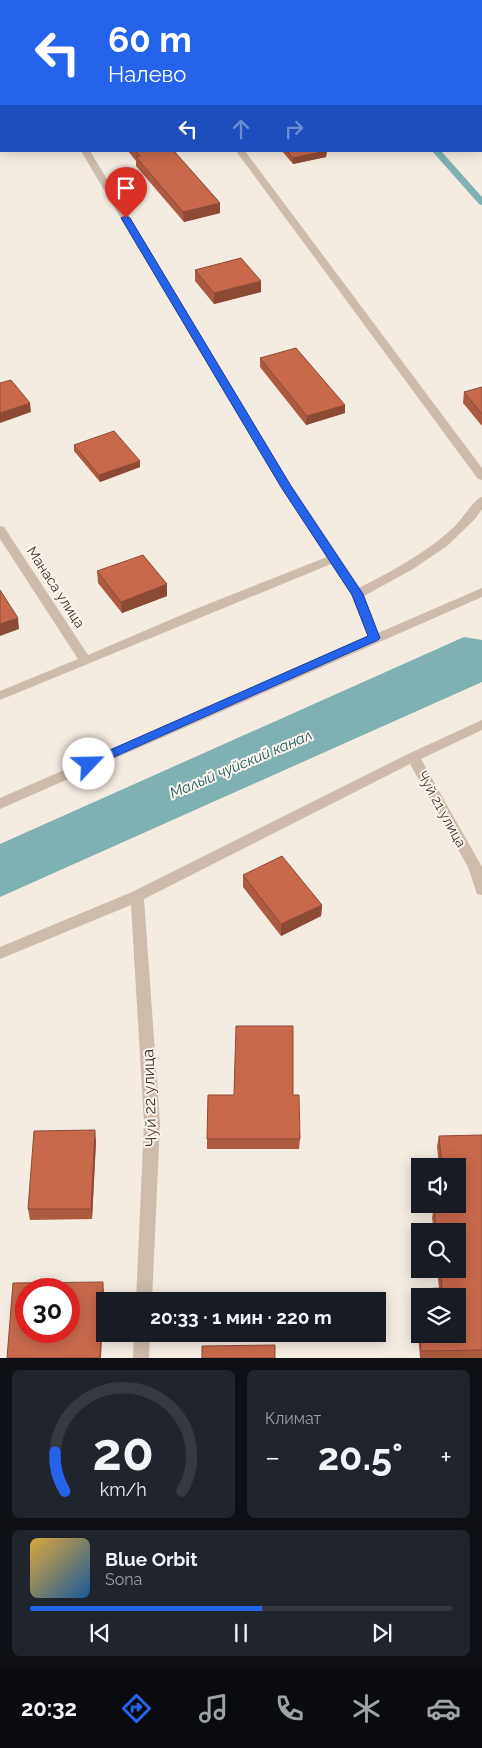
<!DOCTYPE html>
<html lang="ru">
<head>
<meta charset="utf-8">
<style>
  body { margin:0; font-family:Raleway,sans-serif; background:#20242c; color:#f1f3f6; height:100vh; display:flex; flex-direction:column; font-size:19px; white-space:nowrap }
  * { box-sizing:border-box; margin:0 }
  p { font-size:16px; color:#9ea1a6 }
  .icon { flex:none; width:28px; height:28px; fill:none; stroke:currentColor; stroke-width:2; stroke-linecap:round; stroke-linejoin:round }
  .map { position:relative; height:1358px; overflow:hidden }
  .panel { display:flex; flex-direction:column; gap:12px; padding:12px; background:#0d0f14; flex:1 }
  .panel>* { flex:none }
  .guide { position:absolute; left:0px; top:0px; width:482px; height:152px; box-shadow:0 2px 12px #0003; background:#2563eb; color:#fff; overflow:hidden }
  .controls { position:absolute; left:411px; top:1158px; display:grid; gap:10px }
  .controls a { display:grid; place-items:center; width:55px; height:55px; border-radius:0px; background:#171b24; box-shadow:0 2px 12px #0003; font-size:25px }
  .speed { position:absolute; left:15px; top:1278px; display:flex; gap:10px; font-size:25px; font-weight:700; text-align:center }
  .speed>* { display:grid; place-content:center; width:65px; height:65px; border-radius:50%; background:#171b24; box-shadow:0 2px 12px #0003; line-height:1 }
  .speed .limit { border:8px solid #d22; background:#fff; color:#111 }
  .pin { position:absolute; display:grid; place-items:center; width:42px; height:42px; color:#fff; margin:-51px -21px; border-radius:50% 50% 50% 0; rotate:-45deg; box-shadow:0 0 5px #0007 }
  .pin .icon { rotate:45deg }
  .me { position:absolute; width:55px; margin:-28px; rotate:66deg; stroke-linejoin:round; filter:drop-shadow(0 0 4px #0008) }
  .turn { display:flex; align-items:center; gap:18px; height:105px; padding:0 25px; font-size:22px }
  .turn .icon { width:65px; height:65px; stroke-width:2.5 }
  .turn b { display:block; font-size:35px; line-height:42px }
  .lanes { display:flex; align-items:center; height:48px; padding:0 25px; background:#0003; justify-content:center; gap:25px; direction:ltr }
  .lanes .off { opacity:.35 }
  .big { font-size:38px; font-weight:700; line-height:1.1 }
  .panel .card { flex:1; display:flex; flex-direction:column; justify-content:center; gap:8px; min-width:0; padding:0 18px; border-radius:8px; background:#20242c }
  .panel .dial { align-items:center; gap:0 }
  .dial svg { height:130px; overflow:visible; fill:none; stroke:#363941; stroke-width:7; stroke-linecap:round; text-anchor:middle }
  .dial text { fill:#f1f3f6; stroke:none }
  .song { display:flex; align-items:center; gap:15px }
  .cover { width:60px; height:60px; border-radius:8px; background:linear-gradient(135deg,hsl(40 70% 55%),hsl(210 70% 35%)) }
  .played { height:5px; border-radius:2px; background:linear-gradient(90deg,#2563eb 55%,#363941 55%) }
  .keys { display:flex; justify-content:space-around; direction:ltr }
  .heat { display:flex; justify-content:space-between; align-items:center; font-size:28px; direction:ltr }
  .panel .tiles { flex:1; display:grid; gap:12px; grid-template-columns:1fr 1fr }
  .card:last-child { grid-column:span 2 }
  .trip { position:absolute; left:96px; top:1292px; width:290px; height:50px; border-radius:0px; background:#171b24; box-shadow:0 2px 12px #0003; font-weight:700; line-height:50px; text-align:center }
  .tab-bar { display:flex; height:80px; justify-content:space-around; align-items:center; background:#090b0e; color:#9ea1a6 }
  .tab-bar .icon { width:35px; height:35px }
  .tab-bar .on { color:#2563eb }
  .tab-bar b { font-size:22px; color:#f1f3f6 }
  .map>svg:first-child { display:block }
  .water { fill:#7fb0b2 }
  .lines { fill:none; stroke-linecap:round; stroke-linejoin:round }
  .stream { fill:#7fb0b2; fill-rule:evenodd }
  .minor { fill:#cdbbac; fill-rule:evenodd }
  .wall { fill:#ac5a40 }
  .shaded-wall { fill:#8c4a34 }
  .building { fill:#c8694b; stroke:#8c4a34; fill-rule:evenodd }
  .route { fill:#2563eb; stroke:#184099 }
  .labels { text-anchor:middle; stroke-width:4; stroke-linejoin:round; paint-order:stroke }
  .street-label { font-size:14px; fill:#3b302b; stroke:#fbf5ee }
  .water-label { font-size:15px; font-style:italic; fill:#1f5a5e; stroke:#fbf5ee }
  .near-street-label { font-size:16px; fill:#3b302b; stroke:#fbf5ee }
</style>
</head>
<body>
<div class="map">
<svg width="482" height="1358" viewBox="0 0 482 1358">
  <rect width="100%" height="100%" fill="#f4ebe1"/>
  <path class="water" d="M464,637L482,640V682L0,897V844Z"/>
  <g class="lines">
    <path class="stream" d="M289,0H297L298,1H290Z
      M432,151H441L482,197V205L479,204Z"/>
    <path class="minor" d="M124,0H132L133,1H125Z
      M376,0H385L386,1H377Z
      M0,7H1V13H0Z
      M481,67L482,68V74L481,73Z
      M81,151H90L292,487L359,588C392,571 426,553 453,528C461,521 474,499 482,497V509L475,519L447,546L413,569L364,596L378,633L482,588V597L0,809V798L368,637L351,594L331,564L0,700V691L78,659L0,539V526L4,527L88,655L198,608L327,557L281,487Z
      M236,151H245L482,468V480L478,479Z
      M482,720V730L421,759L482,867V895L477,894L468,867L410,764L144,899L160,1123L152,1301H136L144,1123L131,905L0,959V947L132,892L408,754Z
      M134,1334H150L149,1358H133Z"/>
  </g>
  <path class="wall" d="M156,0H209L210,1H157Z
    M128,151H174L220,203V213L184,222L136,166V161Z
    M282,151H327L326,157L293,164Z
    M195,270L261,292L214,304L195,281Z
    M260,358L345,405V413L306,425L260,367Z
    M482,387V426L463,403L464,392Z
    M74,445L140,467L100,482L74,451Z
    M97,571L167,596L122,613L98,583Z
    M243,875L322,905L321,916L281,936L243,887Z
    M234,1095H293L300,1139L299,1149H207V1139Z
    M482,1135V1358H420L415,1299L416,1289L439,1288L437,1269H458V1231H434L432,1218L434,1207H443V1204H458V1166H439L437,1146L439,1136Z
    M96,1141L92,1219L30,1220L28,1209Z"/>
  <path class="shaded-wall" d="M327,151L326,157L293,164V158Z
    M220,203V213L184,222L183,212Z
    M261,281V292L214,304V293Z
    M30,403L31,412L0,423V413Z
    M345,405V413L306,425L307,416Z
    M140,461V467L100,482L99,475Z
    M167,584V596L122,613L121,602Z
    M18,618L19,629L0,636V624Z
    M322,905L321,916L281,936V924Z
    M95,1130L96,1141L92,1219L91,1209Z
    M103,1282L104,1293L101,1358H100Z"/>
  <path class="building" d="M71,0H114L109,1H72Z
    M164,0H209L210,1H165Z
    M481,100H482V115H481Z
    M136,151H174L220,203L183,212L136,157L140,156Z
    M287,151H326L293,158Z
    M241,258L261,281L214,293L195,270Z
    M296,348L345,405L307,416L260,358Z
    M11,380L30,403L0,413V383Z
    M482,387V414L464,392Z
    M114,431L140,461L99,475L74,445Z
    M143,555L167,584L121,602L97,571Z
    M0,590L18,618L0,624Z
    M282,856L322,905L281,924L243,875Z
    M236,1026H293V1095H299L300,1139H207L208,1095H234Z
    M95,1130L91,1209H28L34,1131Z
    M482,1135V1350L421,1351L416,1289L442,1288L440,1269H458V1231H436L434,1207H446V1204H458V1166H442L439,1136ZM420,1296H458V1334H420Z
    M103,1282L100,1358H7L13,1283ZM26,1289H69V1331H26Z
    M275,1345V1358H202V1346Z"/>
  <path class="route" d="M126,216L130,218L291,486L363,594L380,638L378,640L89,768L83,764L85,761L368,636L352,595L281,487L121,218Z"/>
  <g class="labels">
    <g class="street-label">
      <text transform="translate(56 587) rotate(57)" y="5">Манаса улица</text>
      <text transform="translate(442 809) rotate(61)" y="5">Чуй 21 улица</text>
    </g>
    <g class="water-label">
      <text transform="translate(241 764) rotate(-23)" y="5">Малый чуйский канал</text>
    </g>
    <g class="near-street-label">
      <text transform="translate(149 1098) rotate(-92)" y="6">Чуй 22 улица</text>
    </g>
  </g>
</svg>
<div class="controls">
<a><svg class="icon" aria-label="sound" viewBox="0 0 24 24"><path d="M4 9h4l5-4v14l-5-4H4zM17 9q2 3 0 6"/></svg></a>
<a><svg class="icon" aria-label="search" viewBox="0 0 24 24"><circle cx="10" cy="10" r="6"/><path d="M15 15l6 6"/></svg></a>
<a><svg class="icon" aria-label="layers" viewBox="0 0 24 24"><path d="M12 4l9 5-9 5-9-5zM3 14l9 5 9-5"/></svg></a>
</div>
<div class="speed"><div class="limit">30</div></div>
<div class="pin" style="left:126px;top:218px;background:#d93025"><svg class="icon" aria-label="arrive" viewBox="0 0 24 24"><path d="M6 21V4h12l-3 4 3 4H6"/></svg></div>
<svg class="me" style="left:89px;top:764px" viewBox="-20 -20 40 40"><circle r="19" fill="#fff"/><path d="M0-13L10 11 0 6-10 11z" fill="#2563eb"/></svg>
<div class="trip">20:33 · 1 мин · 220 m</div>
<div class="guide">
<div class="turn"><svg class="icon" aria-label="left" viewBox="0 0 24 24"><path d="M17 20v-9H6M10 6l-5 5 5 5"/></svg><div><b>60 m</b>Налево</div></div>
<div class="lanes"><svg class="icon" aria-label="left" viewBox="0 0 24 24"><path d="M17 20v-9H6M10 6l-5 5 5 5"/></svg><svg class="icon off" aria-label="ahead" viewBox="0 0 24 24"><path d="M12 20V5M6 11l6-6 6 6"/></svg><svg class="icon off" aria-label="right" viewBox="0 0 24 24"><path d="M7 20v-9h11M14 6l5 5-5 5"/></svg></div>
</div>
</div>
<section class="panel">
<div class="tiles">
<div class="card dial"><svg viewBox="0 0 100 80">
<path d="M14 69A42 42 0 1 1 86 69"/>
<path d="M14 69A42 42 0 0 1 8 45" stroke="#2563eb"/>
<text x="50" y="56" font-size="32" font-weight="700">20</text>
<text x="50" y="72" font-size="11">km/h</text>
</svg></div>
<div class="card"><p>Климат</p>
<div class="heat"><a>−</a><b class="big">20.5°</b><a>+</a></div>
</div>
<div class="card">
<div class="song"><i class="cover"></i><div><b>Blue Orbit</b><p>Sona</p></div></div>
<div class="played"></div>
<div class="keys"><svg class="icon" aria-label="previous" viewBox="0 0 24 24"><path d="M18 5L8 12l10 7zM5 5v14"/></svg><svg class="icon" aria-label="pause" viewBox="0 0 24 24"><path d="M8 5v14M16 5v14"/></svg><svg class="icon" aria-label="next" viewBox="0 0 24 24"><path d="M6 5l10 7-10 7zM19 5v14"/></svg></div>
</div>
</div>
</section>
<nav class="tab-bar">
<b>20:32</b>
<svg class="icon on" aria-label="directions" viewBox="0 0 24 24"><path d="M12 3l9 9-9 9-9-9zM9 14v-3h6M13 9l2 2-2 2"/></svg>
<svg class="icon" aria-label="music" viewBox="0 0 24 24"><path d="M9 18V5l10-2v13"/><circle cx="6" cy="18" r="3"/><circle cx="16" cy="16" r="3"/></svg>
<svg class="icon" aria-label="phone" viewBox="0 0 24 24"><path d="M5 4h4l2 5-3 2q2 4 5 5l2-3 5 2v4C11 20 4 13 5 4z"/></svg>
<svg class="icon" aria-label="climate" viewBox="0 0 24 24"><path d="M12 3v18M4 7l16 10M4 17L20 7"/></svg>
<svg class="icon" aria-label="car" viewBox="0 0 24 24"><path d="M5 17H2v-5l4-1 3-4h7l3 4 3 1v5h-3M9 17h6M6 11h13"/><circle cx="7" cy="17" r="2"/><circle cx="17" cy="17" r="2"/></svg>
</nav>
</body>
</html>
